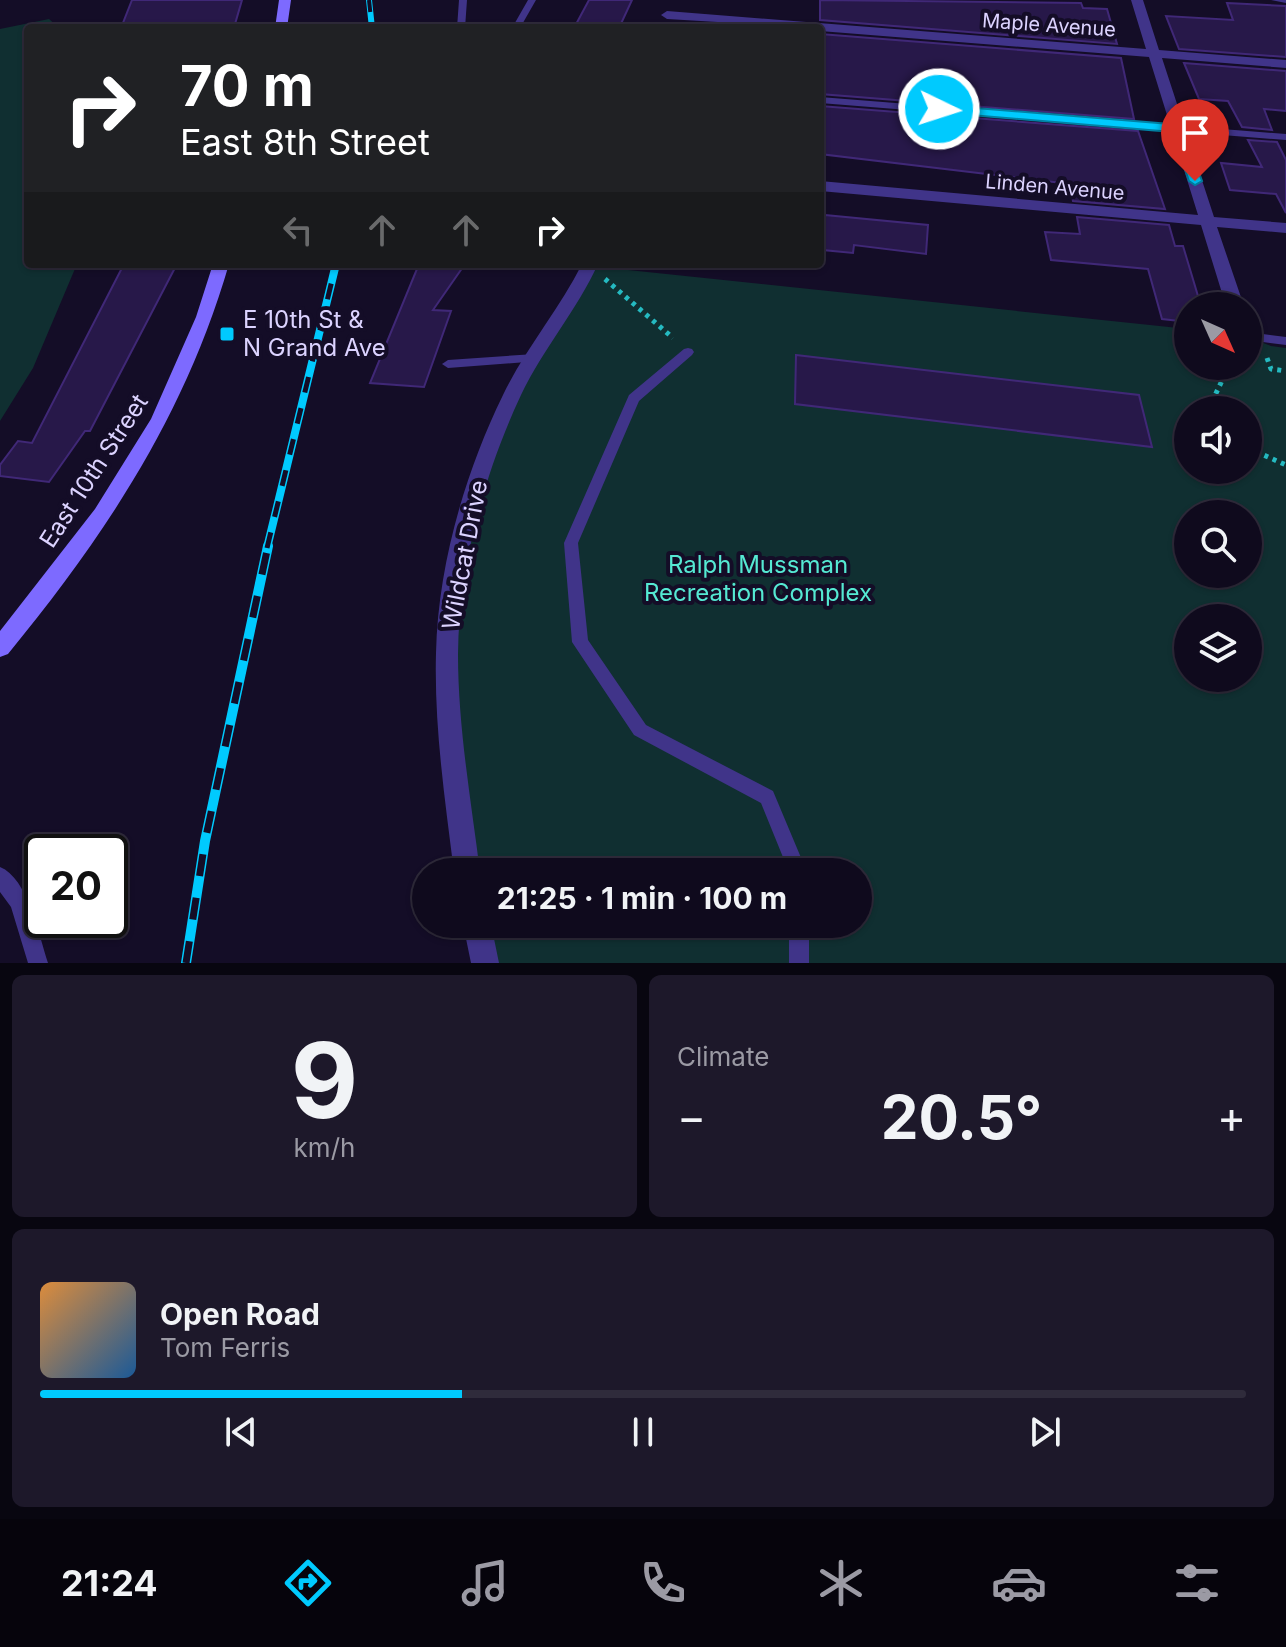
<!DOCTYPE html>
<html lang="en">
<head>
<meta charset="utf-8">
<style>
  body { margin:0; font-family:Inter,sans-serif; background:#1d182a; color:#f1f3f6; height:100vh; display:flex; flex-direction:column; font-size:30px; white-space:nowrap }
  * { box-sizing:border-box; margin:0 }
  p { font-size:26px; color:#9b9aa4 }
  .icon { flex:none; width:44px; height:44px; fill:none; stroke:currentColor; stroke-width:2; stroke-linecap:round; stroke-linejoin:round }
  .map { position:relative; height:963px; overflow:hidden }
  .sheet { display:flex; flex-direction:column; gap:12px; padding:12px; background:#080610; flex:1 }
  .sheet>* { flex:none }
  .hud { position:absolute; left:24px; top:24px; width:800px; height:244px; border-radius:8px; box-shadow:0 2px 6px #0004,0 0 0 2px #2f2b3b; background:#202124; color:#fff; overflow:hidden }
  .needle { width:52px; rotate:135deg }
  .tools { position:absolute; left:1174px; top:292px; display:grid; gap:16px }
  .tools a { display:grid; place-items:center; width:88px; height:88px; border-radius:50%; background:#0f0a1d; box-shadow:0 2px 6px #0004,0 0 0 2px #2f2b3b; font-size:40px }
  .speed { position:absolute; left:24px; top:834px; display:flex; gap:16px; font-size:40px; font-weight:700; text-align:center }
  .speed>* { display:grid; place-content:center; width:104px; height:104px; border-radius:50%; background:#0f0a1d; box-shadow:0 2px 6px #0004,0 0 0 2px #2f2b3b; line-height:1 }
  .speed .limit { border:4px solid #111; border-radius:12px; background:#fff; color:#111 }
  .pin { position:absolute; display:grid; place-items:center; width:68px; height:68px; color:#fff; margin:-82px -34px; border-radius:50% 50% 50% 0; rotate:-45deg; box-shadow:0 0 8px #0007 }
  .pin .icon { rotate:45deg }
  .me { position:absolute; width:88px; margin:-44px; rotate:94deg; stroke-linejoin:round; filter:drop-shadow(0 0 6px #0008) }
  .turn { display:flex; align-items:center; gap:28px; height:168px; padding:0 24px; font-size:36px }
  .turn .icon { width:104px; height:104px; stroke-width:2.5 }
  .turn b { display:block; font-size:56px; line-height:68px }
  .lanes { display:flex; align-items:center; height:76px; padding:0 24px; background:#0003; justify-content:center; gap:40px; direction:ltr }
  .lanes .off { opacity:.35 }
  .big { font-size:60px; font-weight:700; line-height:1.1 }
  .sheet .widget { flex:1; display:flex; flex-direction:column; justify-content:center; gap:12px; min-width:0; padding:0 28px; border-radius:12px; background:#1d182a }
  .sheet .dial { align-items:center; gap:0 }
  .dial b { font-size:104px; line-height:1 }
  .song { display:flex; align-items:center; gap:24px }
  .cover { width:96px; height:96px; border-radius:12px; background:linear-gradient(135deg,hsl(30 70% 55%),hsl(210 70% 35%)) }
  .played { height:8px; border-radius:4px; background:linear-gradient(90deg,#00cafe 35%,#2f2b3b 35%) }
  .keys { display:flex; justify-content:space-around; direction:ltr }
  .heat { display:flex; justify-content:space-between; align-items:center; font-size:44px; direction:ltr }
  .sheet .tiles { flex:1; display:grid; gap:12px; grid-template-columns:1fr 1fr }
  .widget:last-child { grid-column:span 2 }
  .trip { position:absolute; left:412px; top:858px; width:460px; height:80px; border-radius:40px; background:#0f0a1d; box-shadow:0 2px 6px #0004,0 0 0 2px #2f2b3b; font-weight:700; line-height:80px; text-align:center }
  .dock { display:flex; height:128px; justify-content:space-around; align-items:center; background:#06040c; color:#9b9aa4 }
  .dock .icon { width:56px; height:56px }
  .dock .current { color:#00cafe }
  .dock b { font-size:36px; color:#f1f3f6 }
  .map>svg:first-child { display:block }
  .green { fill:#102f31; fill-rule:evenodd }
  .building { fill:#271849; stroke:#402877; stroke-width:2 }
  .lines { fill:none; stroke-linecap:round; stroke-linejoin:round }
  .path { stroke:#25bac1; stroke-width:5; stroke-dasharray:4 5; stroke-linecap:butt }
  .service { fill:#403489; fill-rule:evenodd }
  .minor { fill:#403489; fill-rule:evenodd }
  .secondary { fill:#7d6aff; fill-rule:evenodd }
  .rail-far2-casing { stroke:#00cafe; stroke-width:6 }
  .rail-far1-casing { stroke:#00cafe; stroke-width:8 }
  .rail-casing { stroke:#00cafe; stroke-width:10 }
  .rail-far2 { stroke:#140d27; stroke-width:4; stroke-dasharray:12; stroke-linecap:butt }
  .rail-far1 { stroke:#140d27; stroke-width:5; stroke-dasharray:16; stroke-linecap:butt }
  .rail { stroke:#140d27; stroke-width:7; stroke-dasharray:22; stroke-linecap:butt }
  .route { fill:#00cafe; stroke:#0083a5; stroke-width:2 }
  .poi-dot { fill:#00cafe; stroke:#140d27; stroke-width:3 }
  .labels { text-anchor:middle; stroke-width:8; stroke-linejoin:round; paint-order:stroke }
  .far-street-label { font-size:20px; fill:#dcd3ff; stroke:#140d27 }
  .poi-label { font-size:24px; fill:#dcd3ff; stroke:#140d27; text-anchor:start }
  .street-label { font-size:24px; fill:#dcd3ff; stroke:#140d27 }
  .park-label { font-size:24px; fill:#55e9d3; stroke:#140d27 }
</style>
</head>
<body>
<div class="map">
<svg width="1286" height="963" viewBox="0 0 1286 963">
  <rect width="100%" height="100%" fill="#140d27"/>
  <path class="green" d="M49,19L59,28H28V264H77L33,368L0,421V29Z
    M590,266L1188,329V366H1248V337L1271,346L1286,348V963H485L477,924H858V872H467L447,650L484,459ZM1188,410H1248V470H1188ZM1188,514H1248V574H1188ZM1188,618H1248V678H1188Z"/>
  <path class="building" d="M132,0H242L235,24L229,28H121Z
    M589,0H632L619,28H574Z
    M820,0L1081,3L1083,8L1107,9L1117,44L820,20Z
    M1227,3L1286,6V57L1179,49L1166,16L1233,20Z
    M820,34L1121,58L1134,119L820,94Z
    M1184,63L1286,71V111L1264,109L1272,130L1242,127L1228,101L1199,99Z
    M820,106L1138,131L1165,209L1073,201L1070,184L820,154Z
    M1248,140L1277,142L1286,160V213L1276,194L1230,190L1221,163L1262,167Z
    M825,215L928,225L926,254L854,245L853,253L823,250Z
    M1077,217L1169,225L1175,246H1183L1201,306H1188V322L1162,319L1148,269L1051,260L1045,232L1080,234Z
    M124,264H177L90,431H85L49,482L0,476V465L18,441L32,443Z
    M419,264H465L433,310L451,311L424,387L370,383Z
    M796,355L1139,395L1152,447L795,404Z"/>
  <g class="lines">
    <path class="path" d="M605,279L673,338
      M1267,358L1271,369L1286,371
      M1208,410L1229,366
      M1248,448L1286,465"/>
    <path class="service" d="M459,0H467L465,28H457Z
      M528,0H536L520,28H512Z
      M1271,0H1286V3Z
      M820,97L1286,134V140L820,103Z
      M1248,332L1286,337V345L1248,340Z
      M688,348L692,349L694,352L692,355L639,401L578,543L588,640L646,725L773,791L807,872H789L761,803L634,735L572,642L564,543L629,395L684,349Z
      M535,354L541,358L539,361L448,368L442,364L448,360Z
      M0,867C28,878 39,936 48,963H28L11,907L0,892Z
      M789,924H809V963H789Z"/>
    <path class="minor" d="M1131,0H1143L1159,50L1286,60V68L1162,58L1214,217L1286,223V233L1217,227L1244,306H1226L1201,225L820,191V181L1198,215L1149,57L820,31V28L667,19L661,15L667,11L1146,49Z
      M582,264H598C577,310 543,349 521,395C484,474 459,566 458,654C458,727 471,800 480,872H454C445,800 434,726 436,653C438,565 465,473 503,395C525,349 559,310 582,264Z
      M463,924H491L499,963H471Z"/>
    <path class="secondary" d="M279,0H291L287,28H275Z
      M213,264H229C185,415 107,533 8,654L0,657V631L95,509L151,419L196,317Z"/>
    <defs>
      <path id="rail-far2" d="M369,0L372,28"/>
      <path id="rail-far1" d="M267,548L336,264"/>
      <path id="rail" d="M186,963L205,841L268,546"/>
    </defs>
    <use href="#rail-far2" class="rail-far2-casing"/>
    <use href="#rail-far1" class="rail-far1-casing"/>
    <use href="#rail" class="rail-casing"/>
    <use href="#rail-far2" class="rail-far2"/>
    <use href="#rail-far1" class="rail-far1"/>
    <use href="#rail" class="rail"/>
  </g>
  <path class="route" d="M939,105L1182,125L1202,181L1195,185L1189,181L1172,132L935,112V107Z"/>
  <rect class="poi-dot" x="219" y="326" width="16" height="16" rx="4"/>
  <g class="labels">
    <g class="far-street-label">
      <text transform="translate(1049 25) rotate(4)" y="7">Maple Avenue</text>
      <text transform="translate(1055 187) rotate(5)" y="7">Linden Avenue</text>
    </g>
    <g class="poi-label">
      <text x="243" y="328">E 10th St &amp;<tspan x="243" dy="28">N Grand Ave</tspan></text>
    </g>
    <g class="street-label">
      <text transform="translate(94 471) rotate(-57)" y="8">East 10th Street</text>
      <text transform="translate(465 555) rotate(-79)" y="8">Wildcat Drive</text>
    </g>
    <g class="park-label">
      <text x="758" y="573">Ralph Mussman<tspan x="758" dy="28">Recreation Complex</tspan></text>
    </g>
  </g>
</svg>
<div class="tools">
<a><svg class="needle" viewBox="-14 -14 28 28"><path d="M0-13l5 13h-10z" fill="#e53935"/><path d="M0 13l5-13h-10z" fill="#9b9aa4"/></svg></a>
<a><svg class="icon" aria-label="sound" viewBox="0 0 24 24"><path d="M4 9h4l5-4v14l-5-4H4zM17 9q2 3 0 6"/></svg></a>
<a><svg class="icon" aria-label="search" viewBox="0 0 24 24"><circle cx="10" cy="10" r="6"/><path d="M15 15l6 6"/></svg></a>
<a><svg class="icon" aria-label="layers" viewBox="0 0 24 24"><path d="M12 4l9 5-9 5-9-5zM3 14l9 5 9-5"/></svg></a>
</div>
<div class="speed"><div class="limit">20</div></div>
<div class="pin" style="left:1195px;top:181px;background:#d93025"><svg class="icon" aria-label="arrive" viewBox="0 0 24 24"><path d="M6 21V4h12l-3 4 3 4H6"/></svg></div>
<svg class="me" style="left:939px;top:109px" viewBox="-20 -20 40 40"><circle r="17" fill="#00cafe" stroke="#fff" stroke-width="3"/><path d="M0-11L8 9 0 5-8 9z" fill="#fff"/></svg>
<div class="trip">21:25 · 1 min · 100 m</div>
<div class="hud">
<div class="turn"><svg class="icon" aria-label="right" viewBox="0 0 24 24"><path d="M7 20v-9h11M14 6l5 5-5 5"/></svg><div><b>70 m</b>East 8th Street</div></div>
<div class="lanes"><svg class="icon off" aria-label="left" viewBox="0 0 24 24"><path d="M17 20v-9H6M10 6l-5 5 5 5"/></svg><svg class="icon off" aria-label="ahead" viewBox="0 0 24 24"><path d="M12 20V5M6 11l6-6 6 6"/></svg><svg class="icon off" aria-label="ahead" viewBox="0 0 24 24"><path d="M12 20V5M6 11l6-6 6 6"/></svg><svg class="icon" aria-label="right" viewBox="0 0 24 24"><path d="M7 20v-9h11M14 6l5 5-5 5"/></svg></div>
</div>
</div>
<section class="sheet">
<div class="tiles">
<div class="widget dial"><b>9</b><p>km/h</p></div>
<div class="widget"><p>Climate</p>
<div class="heat"><a>−</a><b class="big">20.5°</b><a>+</a></div>
</div>
<div class="widget">
<div class="song"><i class="cover"></i><div><b>Open Road</b><p>Tom Ferris</p></div></div>
<div class="played"></div>
<div class="keys"><svg class="icon" aria-label="previous" viewBox="0 0 24 24"><path d="M18 5L8 12l10 7zM5 5v14"/></svg><svg class="icon" aria-label="pause" viewBox="0 0 24 24"><path d="M8 5v14M16 5v14"/></svg><svg class="icon" aria-label="next" viewBox="0 0 24 24"><path d="M6 5l10 7-10 7zM19 5v14"/></svg></div>
</div>
</div>
</section>
<nav class="dock">
<b>21:24</b>
<svg class="icon current" aria-label="directions" viewBox="0 0 24 24"><path d="M12 3l9 9-9 9-9-9zM9 14v-3h6M13 9l2 2-2 2"/></svg>
<svg class="icon" aria-label="music" viewBox="0 0 24 24"><path d="M9 18V5l10-2v13"/><circle cx="6" cy="18" r="3"/><circle cx="16" cy="16" r="3"/></svg>
<svg class="icon" aria-label="phone" viewBox="0 0 24 24"><path d="M5 4h4l2 5-3 2q2 4 5 5l2-3 5 2v4C11 20 4 13 5 4z"/></svg>
<svg class="icon" aria-label="climate" viewBox="0 0 24 24"><path d="M12 3v18M4 7l16 10M4 17L20 7"/></svg>
<svg class="icon" aria-label="car" viewBox="0 0 24 24"><path d="M5 17H2v-5l4-1 3-4h7l3 4 3 1v5h-3M9 17h6M6 11h13"/><circle cx="7" cy="17" r="2"/><circle cx="17" cy="17" r="2"/></svg>
<svg class="icon" aria-label="filters" viewBox="0 0 24 24"><path d="M4 7h16M4 17h16"/><circle cx="9" cy="7" r="2"/><circle cx="15" cy="17" r="2"/></svg>
</nav>
</body>
</html>
